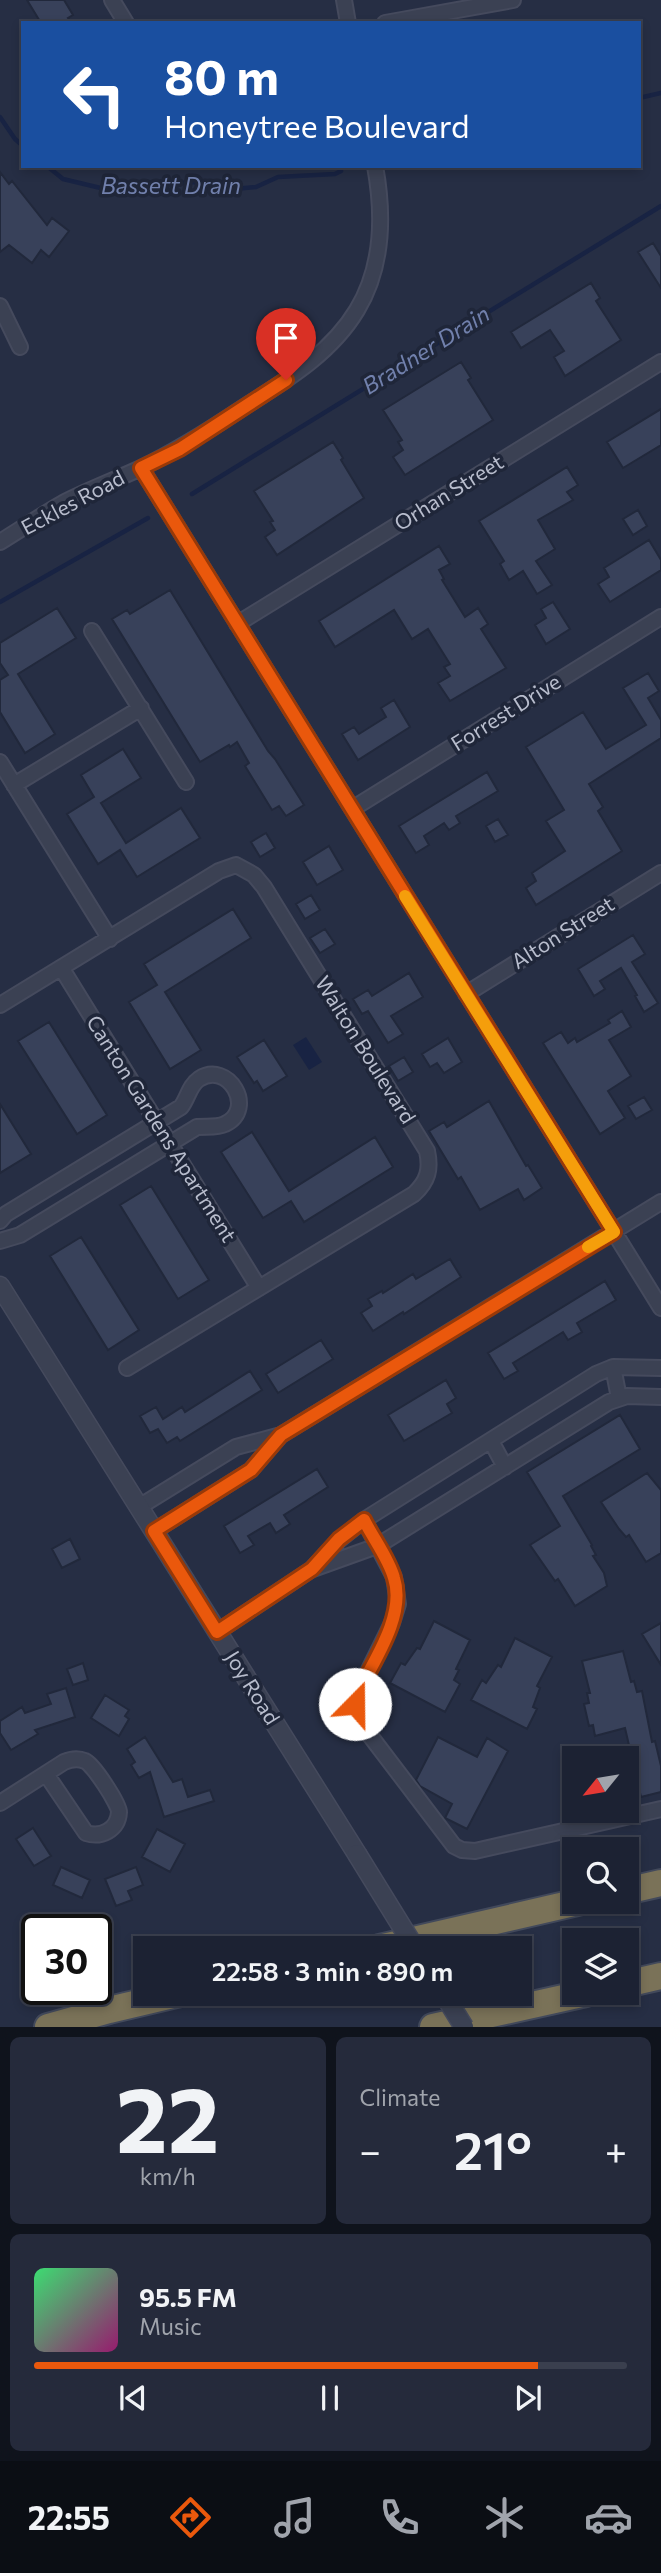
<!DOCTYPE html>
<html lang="en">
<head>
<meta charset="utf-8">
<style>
  body { margin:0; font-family:Commissioner,sans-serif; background:#252a3b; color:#f1f3f6; height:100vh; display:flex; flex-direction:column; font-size:26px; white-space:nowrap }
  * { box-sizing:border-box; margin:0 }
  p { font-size:23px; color:#a0a4ac }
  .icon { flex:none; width:38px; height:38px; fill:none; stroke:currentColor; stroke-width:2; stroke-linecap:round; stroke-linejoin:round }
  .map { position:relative; height:2027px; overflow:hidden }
  .details { display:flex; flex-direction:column; gap:10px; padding:10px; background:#0f131c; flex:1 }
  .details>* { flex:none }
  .banner { position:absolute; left:21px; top:21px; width:620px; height:147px; border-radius:0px; box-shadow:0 4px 10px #0003,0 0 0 2px #3a3f4e; background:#1a4fa0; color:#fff; overflow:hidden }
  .needle { width:46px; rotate:240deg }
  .controls { position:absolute; left:562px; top:1746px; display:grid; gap:14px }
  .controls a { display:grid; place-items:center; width:77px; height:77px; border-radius:0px; background:#1c2233; box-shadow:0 4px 10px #0003,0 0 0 2px #3a3f4e; font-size:35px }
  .speed { position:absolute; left:21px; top:1914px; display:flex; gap:14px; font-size:35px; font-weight:700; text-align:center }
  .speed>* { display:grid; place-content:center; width:91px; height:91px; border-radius:50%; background:#1c2233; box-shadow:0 4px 10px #0003,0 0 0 2px #3a3f4e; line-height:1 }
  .speed .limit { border:4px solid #111; border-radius:10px; background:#fff; color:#111 }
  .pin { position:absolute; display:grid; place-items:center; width:60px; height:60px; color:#fff; margin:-72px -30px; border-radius:50% 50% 50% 0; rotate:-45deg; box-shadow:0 0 7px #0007 }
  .pin .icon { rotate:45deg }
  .me { position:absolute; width:77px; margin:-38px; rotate:22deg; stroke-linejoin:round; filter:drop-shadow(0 0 5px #0008) }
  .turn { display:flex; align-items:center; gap:24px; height:147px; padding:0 28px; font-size:32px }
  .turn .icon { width:91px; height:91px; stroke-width:2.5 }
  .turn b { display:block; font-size:49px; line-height:60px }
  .big { font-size:52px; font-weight:600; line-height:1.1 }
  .details .tile { flex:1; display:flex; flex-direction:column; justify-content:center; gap:10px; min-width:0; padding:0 24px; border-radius:10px; background:#252a3b }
  .details .dial { align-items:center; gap:0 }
  .dial b { font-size:91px; line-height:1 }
  .song { display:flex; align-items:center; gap:21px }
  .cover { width:84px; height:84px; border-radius:10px; background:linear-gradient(135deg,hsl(140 70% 55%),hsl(320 70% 35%)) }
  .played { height:7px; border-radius:4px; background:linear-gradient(90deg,#ea580c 85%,#3a3f4e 85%) }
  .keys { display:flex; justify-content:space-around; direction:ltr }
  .heat { display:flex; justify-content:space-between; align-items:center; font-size:38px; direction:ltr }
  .details .tiles { flex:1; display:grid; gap:10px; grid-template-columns:1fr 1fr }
  .tile:last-child { grid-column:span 2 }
  .trip { position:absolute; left:133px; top:1936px; width:399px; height:70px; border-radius:0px; background:#1c2233; box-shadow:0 4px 10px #0003,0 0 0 2px #3a3f4e; font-weight:600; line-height:70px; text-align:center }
  .tab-bar { display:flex; height:112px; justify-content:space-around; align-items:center; background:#0b0e14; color:#a0a4ac }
  .tab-bar .icon { width:49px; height:49px }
  .tab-bar .current { color:#ea580c }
  .tab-bar b { font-size:32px; color:#f1f3f6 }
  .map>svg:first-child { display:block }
  .water { fill:#182343 }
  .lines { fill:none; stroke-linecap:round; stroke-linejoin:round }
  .stream { stroke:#182343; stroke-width:4.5 }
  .building { fill:#38415a; stroke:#21283b; stroke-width:2 }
  .minor-casing { stroke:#454a5d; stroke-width:18 }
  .tertiary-casing { stroke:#454a5d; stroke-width:21 }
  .motorway-casing { stroke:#42495b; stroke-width:30 }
  .minor { stroke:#3b4153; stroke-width:14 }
  .tertiary { stroke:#3b4153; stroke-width:18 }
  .motorway { stroke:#7a7258; stroke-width:26 }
  .tertiary-bridge-casing { stroke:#454a5d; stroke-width:21; stroke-linecap:butt }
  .tertiary-bridge { stroke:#3b4153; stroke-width:18 }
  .route-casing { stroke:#983908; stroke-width:18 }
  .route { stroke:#ea580c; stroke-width:12 }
  .slow { stroke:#f59e0b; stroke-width:12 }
  .labels { text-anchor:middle; stroke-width:7; stroke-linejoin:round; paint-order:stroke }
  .street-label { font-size:21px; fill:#b8bdcd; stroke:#1f2639 }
  .water-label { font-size:23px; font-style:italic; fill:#7180ac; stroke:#1f2639 }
</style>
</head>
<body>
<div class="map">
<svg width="661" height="2027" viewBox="0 0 661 2027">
  <rect width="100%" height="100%" fill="#262e44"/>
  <path class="water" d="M306,1037L322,1062L309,1070L293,1045Z"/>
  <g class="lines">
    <path class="stream" d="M639,98L661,93
      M0,117L15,139L23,146
      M47,166L63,179L109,190L193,182L234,189L256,187L278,177L335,174L341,171
      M192,494L661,206
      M0,602L148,518"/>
  </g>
  <path class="building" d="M27,0H64L73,15L68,18L72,23H41Z
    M0,172L9,184L12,181L47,225L52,218L69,231L49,257L41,250L32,263L9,245L0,252Z
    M653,243L661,256V288L638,252Z
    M591,283L600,298L596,301L621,340L565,376L554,357L564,351L550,330L521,348L511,332Z
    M461,362L471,378L468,380L493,420L405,475L393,457L403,450L398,442L402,440L383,410Z
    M661,409V445L623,468L607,442Z
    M333,442L343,458L341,460L364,498L277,555L265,537L275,530L270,522L273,521L254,491Z
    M567,467L578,485L567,492L573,500L538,520L555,549L536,561L552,585L537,594L523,571L509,580L500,564L504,561L479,521Z
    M638,510L647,526L633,535L623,519Z
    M649,540L661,560V570L610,602L598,584L609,577L604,568Z
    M439,546L450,564L439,570L444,579L442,580L465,617L478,608L488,624L481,629L506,668L450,701L438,683L450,676L444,667L450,664L428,629L412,639L394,610L335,647L319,621Z
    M170,590L268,751L275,759L304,805L286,816L279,806L272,810L245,766L249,763L237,742L230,747L229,745L200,762L112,619L127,610L130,614Z
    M553,602L570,629L546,644L535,625L546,618L541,609Z
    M57,608L76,638L18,674L55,734L25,753L0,712V680L8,675L0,663V643Z
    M648,673L659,691L648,698L661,720V738L589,784L603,807L598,811L622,851L536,905L526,888L536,881L532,873L565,851L546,821L564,810L526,747L583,712L606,749L646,725L623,688Z
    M394,700L410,727L358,760L342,734L354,727L359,734L386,717L381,708Z
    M123,749L141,778L101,803L126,843L181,808L200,838L137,877L120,850L98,864L67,814L94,797L81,775Z
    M487,772L498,791L456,816L460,823L449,830L444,823L424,836L429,845L416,853L399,826Z
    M498,819L508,835L495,842L486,826Z
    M266,833L275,848L260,857L251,842Z
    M329,846L343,870L317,885L303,862Z
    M311,895L320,910L305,919L296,904Z
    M233,909L251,938L165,992L201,1050L170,1069L129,1002L157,985L144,964Z
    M325,929L335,944L320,953L310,938Z
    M633,935L645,954L632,962L658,1003L644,1012L635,996L637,995L621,968L600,981L605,989L594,996L578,969Z
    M409,973L423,997L391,1016L403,1034L388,1043L368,1011L362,1014L353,999L368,990L372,996Z
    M622,1011L631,1027L609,1040L631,1076L608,1091L625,1118L600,1134L543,1043L561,1032L568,1043L575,1038L577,1042L610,1023L608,1020Z
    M49,1022L107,1115L77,1134L18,1041Z
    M448,1038L462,1062L444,1073L437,1063L430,1067L422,1054Z
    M264,1040L287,1076L263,1091L257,1081L254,1083L237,1057Z
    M404,1057L413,1072L398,1081L389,1066Z
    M644,1097L652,1110L636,1119L628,1106Z
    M489,1101L526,1166L528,1165L542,1188L524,1200L518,1189L480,1210L461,1177L458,1179L429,1131L444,1122L447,1127Z
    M0,1104L31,1154L0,1173Z
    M252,1132L289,1191L375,1137L393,1167L304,1222L291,1201L263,1218L221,1152Z
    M151,1186L209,1280L178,1299L120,1205Z
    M81,1237L139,1330L108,1350L50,1256Z
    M450,1259L461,1277L404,1314L403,1312L373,1331L361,1313L372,1306L368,1299L382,1291L383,1293L413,1274L416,1279Z
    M605,1281L616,1300L577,1323L582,1332L568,1340L563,1332L513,1363L518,1371L504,1379L488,1353Z
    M321,1340L333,1359L278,1393L266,1374Z
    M250,1371L262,1390L180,1441L177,1437L167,1443L158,1429L150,1433L140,1416L156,1407L163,1419L182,1407L185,1412Z
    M446,1380L456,1398L447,1404L452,1413L404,1441L388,1415Z
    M620,1415L640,1449L563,1496L592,1545L591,1546L596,1555L593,1556L604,1573L607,1586L575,1606L558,1579L555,1581L530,1545L560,1526L527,1472Z
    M317,1469L328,1487L284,1515L290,1524L276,1533L270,1523L248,1536L254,1545L240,1553L224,1526Z
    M647,1473L661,1490V1553L646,1562L629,1535L626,1537L619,1529L601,1502Z
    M70,1539L80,1559L62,1568L52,1549Z
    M434,1621L470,1640L456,1669L459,1670L454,1680L460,1684L445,1712L390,1683L401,1663L405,1665L417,1648L420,1649Z
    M661,1623V1665L642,1634Z
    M515,1638L552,1657L537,1686L540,1688L533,1707L537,1709L527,1729L471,1700L482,1680L486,1683L498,1665L501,1667Z
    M623,1651L631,1682L634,1681L637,1692L642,1691L652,1742L655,1741L661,1766V1792L641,1797L625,1728L595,1736L593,1725L589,1726L584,1704L589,1703L587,1693H590L582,1661Z
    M83,1663L88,1680L73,1685L67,1669Z
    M66,1688L75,1717L35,1730L38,1734L11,1750L0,1733V1721L22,1707L25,1713L51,1704L47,1694Z
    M105,1695L129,1710L125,1716L129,1719L119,1736L91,1718Z
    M145,1737L173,1782L182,1779L188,1797L210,1790L214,1801L164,1817L150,1772L139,1778L131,1765L135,1762L127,1749Z
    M438,1737L477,1757L487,1738L508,1751L467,1829L445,1818L452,1804L420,1786L416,1780Z
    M33,1828L51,1856L34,1866L16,1839Z
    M157,1829L185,1844L170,1872L142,1857Z
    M61,1867L90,1880L82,1898L53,1885Z
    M136,1867L143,1885L128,1891L132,1900L116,1906L105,1879Z"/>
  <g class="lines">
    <defs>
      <path id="minor" d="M112,0L126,23
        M344,0L348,23
        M385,23L513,0
        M0,306L20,347
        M141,468L661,1308
        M0,542C21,529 42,515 63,503C88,490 115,480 141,468C176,451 208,431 241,409C283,382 330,355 357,310C383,267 384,215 375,166
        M237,624L661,362
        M92,631L186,782
        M0,762L110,939
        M14,785L141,708
        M352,809L661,617
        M62,969L259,1288
        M466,994L661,873
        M0,1005L219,871L236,865L254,875L264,887L427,1151C431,1169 428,1181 414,1194L127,1368
        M0,1221L6,1214L181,1107C188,1098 189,1086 199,1079C228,1060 257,1109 225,1124C217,1128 206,1126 197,1127L20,1235L0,1241
        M613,1367L619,1398
        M491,1441L505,1467
        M139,1507L236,1447L281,1435L661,1202
        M364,1520L394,1577L398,1604L392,1623L357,1694V1714L362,1725L454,1846L462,1850L475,1851L661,1809
        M154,1531L251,1470L281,1435
        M313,1569L377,1546L609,1402L627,1396L661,1397
        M217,1632L312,1569L339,1540L364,1520L596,1374L613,1367L661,1368
        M0,1803L64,1762C71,1759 78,1758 85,1761C93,1764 119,1804 119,1812C118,1830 101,1838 86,1833L46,1774"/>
      <path id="tertiary" d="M0,1286L357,1854"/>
      <path id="motorway" d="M626,1891L661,1883
        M379,1948L578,1902
        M626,1984L661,1976
        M48,2027L109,2010L181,1993
        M433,2027L586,1993"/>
    </defs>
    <use href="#minor" class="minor-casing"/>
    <use href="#tertiary" class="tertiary-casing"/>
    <use href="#motorway" class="motorway-casing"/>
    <use href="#minor" class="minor"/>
    <use href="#tertiary" class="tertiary"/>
    <use href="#motorway" class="motorway"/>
    <defs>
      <path id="tertiary-bridge" d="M357,1854L415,1948
        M443,1993L464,2027"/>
    </defs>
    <use href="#tertiary-bridge" class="tertiary-bridge-casing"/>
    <use href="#tertiary-bridge" class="tertiary-bridge"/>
  </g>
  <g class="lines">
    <defs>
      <path id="route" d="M286,380L180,449L141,468L614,1232L281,1435L251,1470L154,1531L217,1632L312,1569L339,1539L364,1520C373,1538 389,1559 394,1578C406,1615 374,1661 357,1694L355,1704"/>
    </defs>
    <use href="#route" class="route-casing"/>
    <use href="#route" class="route"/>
    <path class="slow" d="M405,896L614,1232L588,1247"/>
  </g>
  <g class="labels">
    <g class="street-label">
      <text transform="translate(449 493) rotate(-32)" y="7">Orhan Street</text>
      <text transform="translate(73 503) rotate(-28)" y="7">Eckles Road</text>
      <text transform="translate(506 713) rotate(-32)" y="7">Forrest Drive</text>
      <text transform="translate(563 933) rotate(-32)" y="7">Alton Street</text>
      <text transform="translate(365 1050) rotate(58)" y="7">Walton Boulevard</text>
      <text transform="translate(161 1129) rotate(58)" y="7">Canton Gardens Apartment</text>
      <text transform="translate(252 1688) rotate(58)" y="7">Joy Road</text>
    </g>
    <g class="water-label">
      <text x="171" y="194">Bassett Drain</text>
      <text transform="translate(426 350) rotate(-32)" y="8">Bradner Drain</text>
    </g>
  </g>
</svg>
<div class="controls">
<a><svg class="needle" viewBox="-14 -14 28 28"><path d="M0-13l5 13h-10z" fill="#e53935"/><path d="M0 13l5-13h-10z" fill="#a0a4ac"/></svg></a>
<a><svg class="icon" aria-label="search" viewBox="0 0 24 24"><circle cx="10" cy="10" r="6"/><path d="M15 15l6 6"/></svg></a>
<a><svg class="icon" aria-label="layers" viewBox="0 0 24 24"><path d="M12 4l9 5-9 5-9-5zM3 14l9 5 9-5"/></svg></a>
</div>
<div class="speed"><div class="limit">30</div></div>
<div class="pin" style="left:286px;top:380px;background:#d93025"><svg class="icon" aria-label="arrive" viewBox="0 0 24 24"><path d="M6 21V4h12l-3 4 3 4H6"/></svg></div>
<svg class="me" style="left:355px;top:1704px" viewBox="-20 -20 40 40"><circle r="19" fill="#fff"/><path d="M0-13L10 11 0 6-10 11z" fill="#ea580c"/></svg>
<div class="trip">22:58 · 3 min · 890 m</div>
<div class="banner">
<div class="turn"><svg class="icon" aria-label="left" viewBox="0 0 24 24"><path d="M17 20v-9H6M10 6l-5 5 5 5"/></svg><div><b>80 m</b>Honeytree Boulevard</div></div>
</div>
</div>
<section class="details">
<div class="tiles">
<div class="tile dial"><b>22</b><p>km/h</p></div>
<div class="tile"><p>Climate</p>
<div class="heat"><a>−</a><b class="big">21°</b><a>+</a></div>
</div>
<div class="tile">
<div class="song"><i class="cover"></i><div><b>95.5 FM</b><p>Music</p></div></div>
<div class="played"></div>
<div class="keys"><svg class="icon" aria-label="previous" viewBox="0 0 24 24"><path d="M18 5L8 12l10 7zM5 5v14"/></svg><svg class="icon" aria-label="pause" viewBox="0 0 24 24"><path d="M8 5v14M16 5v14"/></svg><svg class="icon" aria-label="next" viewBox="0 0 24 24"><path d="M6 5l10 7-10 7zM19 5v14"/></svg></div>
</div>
</div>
</section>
<nav class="tab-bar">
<b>22:55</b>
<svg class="icon current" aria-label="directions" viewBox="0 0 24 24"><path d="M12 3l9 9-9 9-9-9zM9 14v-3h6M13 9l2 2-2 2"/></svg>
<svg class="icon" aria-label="music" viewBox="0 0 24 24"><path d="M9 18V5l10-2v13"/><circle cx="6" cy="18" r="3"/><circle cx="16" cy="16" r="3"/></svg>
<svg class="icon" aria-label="phone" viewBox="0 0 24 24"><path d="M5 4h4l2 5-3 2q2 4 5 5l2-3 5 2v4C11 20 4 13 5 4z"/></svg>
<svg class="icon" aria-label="climate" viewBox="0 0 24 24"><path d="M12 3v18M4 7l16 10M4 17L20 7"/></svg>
<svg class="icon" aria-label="car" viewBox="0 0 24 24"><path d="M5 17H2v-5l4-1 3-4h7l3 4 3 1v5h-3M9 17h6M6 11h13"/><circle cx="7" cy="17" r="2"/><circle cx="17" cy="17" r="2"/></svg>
</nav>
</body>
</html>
